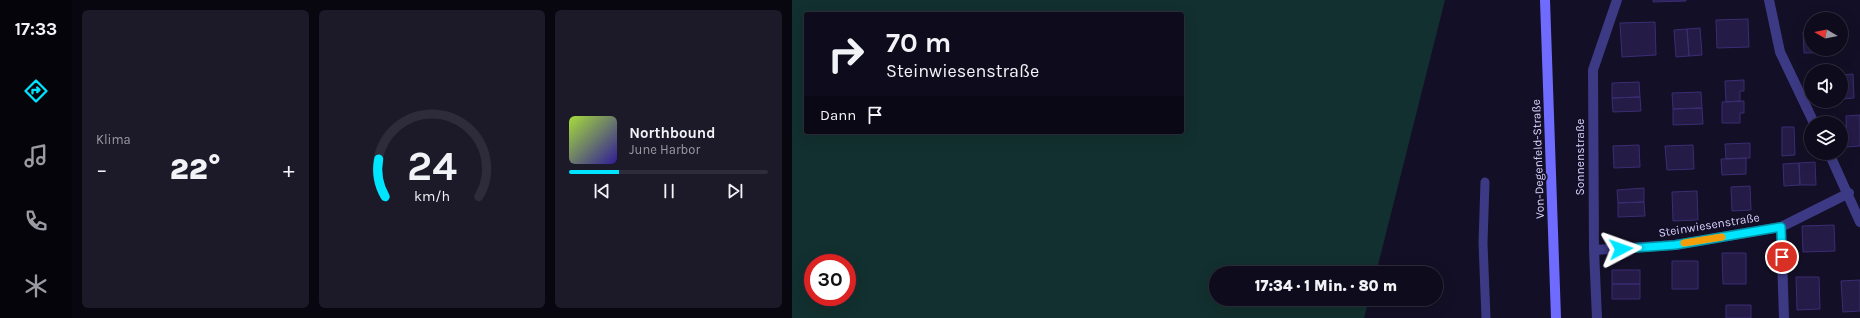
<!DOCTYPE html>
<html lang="de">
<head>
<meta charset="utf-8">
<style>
  body { margin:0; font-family:Karla,sans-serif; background:#1c1929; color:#f1f3f6; height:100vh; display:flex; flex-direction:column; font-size:15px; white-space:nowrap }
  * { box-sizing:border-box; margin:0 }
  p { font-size:13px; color:#9b9ba3 }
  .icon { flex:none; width:22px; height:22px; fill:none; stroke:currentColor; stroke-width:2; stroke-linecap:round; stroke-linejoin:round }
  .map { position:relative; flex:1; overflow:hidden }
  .drawer { display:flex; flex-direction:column; gap:10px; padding:10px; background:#08060f; width:720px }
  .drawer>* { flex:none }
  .hud { position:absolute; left:12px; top:12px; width:380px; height:122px; border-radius:4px; box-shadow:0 4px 16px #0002,0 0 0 1px #2e2b3b; background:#0e0b1c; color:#f1f3f6; overflow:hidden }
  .needle { width:26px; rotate:280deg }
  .tools { position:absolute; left:1012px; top:12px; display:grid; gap:8px }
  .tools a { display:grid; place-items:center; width:44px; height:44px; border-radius:50%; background:#0e0b1c; box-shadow:0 4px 16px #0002,0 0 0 1px #2e2b3b; font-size:20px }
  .speed { position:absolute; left:12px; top:254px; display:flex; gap:8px; font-size:20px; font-weight:700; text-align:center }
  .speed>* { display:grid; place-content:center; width:52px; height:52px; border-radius:50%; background:#0e0b1c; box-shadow:0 4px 16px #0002,0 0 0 1px #2e2b3b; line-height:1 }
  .speed .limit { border:6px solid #d22; background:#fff; color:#111 }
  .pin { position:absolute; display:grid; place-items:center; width:34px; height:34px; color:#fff; margin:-17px; border:2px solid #fff; border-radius:50%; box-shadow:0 1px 4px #0007 }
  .me { position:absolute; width:44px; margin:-22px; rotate:86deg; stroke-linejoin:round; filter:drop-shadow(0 0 3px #0008) }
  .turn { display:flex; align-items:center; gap:14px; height:84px; padding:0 16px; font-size:18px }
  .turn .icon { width:52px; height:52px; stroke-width:2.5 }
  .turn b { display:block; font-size:28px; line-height:34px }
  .then { display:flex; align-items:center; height:38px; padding:0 16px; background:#0003; gap:8px; font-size:15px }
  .big { font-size:30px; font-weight:800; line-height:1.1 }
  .drawer .tile { flex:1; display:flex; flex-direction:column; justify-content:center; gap:6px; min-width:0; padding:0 14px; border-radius:6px; background:#1c1929 }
  .drawer .dial { align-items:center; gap:0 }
  .dial svg { height:104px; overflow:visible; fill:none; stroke:#2e2b3b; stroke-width:7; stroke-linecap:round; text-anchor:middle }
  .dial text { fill:#f1f3f6; stroke:none }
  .song { display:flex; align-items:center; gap:12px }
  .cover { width:48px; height:48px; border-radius:6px; background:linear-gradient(135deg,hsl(80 70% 55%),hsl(250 70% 35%)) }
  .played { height:4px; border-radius:2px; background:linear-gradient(90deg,#00e5ff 25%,#2e2b3b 25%) }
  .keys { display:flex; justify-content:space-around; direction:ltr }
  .heat { display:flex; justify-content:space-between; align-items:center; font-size:22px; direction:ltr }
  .drawer .tiles { flex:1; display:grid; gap:10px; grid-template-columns:repeat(3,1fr) }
  .trip { position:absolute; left:417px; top:266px; width:234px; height:40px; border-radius:20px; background:#0e0b1c; box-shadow:0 4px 16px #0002,0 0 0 1px #2e2b3b; font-weight:800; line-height:40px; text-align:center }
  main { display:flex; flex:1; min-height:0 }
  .dock { display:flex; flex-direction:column; width:72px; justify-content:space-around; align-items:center; background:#06040b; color:#9b9ba3 }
  .dock .icon { width:28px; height:28px }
  .dock .on { color:#00e5ff }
  .dock b { font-size:18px; color:#f1f3f6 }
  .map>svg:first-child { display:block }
  .green { fill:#12302f; fill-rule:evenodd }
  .building { fill:#241b47; stroke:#3b2d73 }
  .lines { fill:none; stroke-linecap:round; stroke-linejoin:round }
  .service { stroke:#3d3a85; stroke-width:9 }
  .minor { stroke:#3d3a85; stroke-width:10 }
  .secondary { stroke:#6f6bff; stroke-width:10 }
  .route-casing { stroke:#0095a6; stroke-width:10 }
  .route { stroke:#00e5ff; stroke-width:7 }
  .slow { stroke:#f59e0b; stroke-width:7 }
  .labels { text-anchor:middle; stroke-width:4; stroke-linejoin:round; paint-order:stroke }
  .street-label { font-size:12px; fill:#d9d4ff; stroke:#130f26 }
</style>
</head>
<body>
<main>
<nav class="dock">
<b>17:33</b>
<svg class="icon on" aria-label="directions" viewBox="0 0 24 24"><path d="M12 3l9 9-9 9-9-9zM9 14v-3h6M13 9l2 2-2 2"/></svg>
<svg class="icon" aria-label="music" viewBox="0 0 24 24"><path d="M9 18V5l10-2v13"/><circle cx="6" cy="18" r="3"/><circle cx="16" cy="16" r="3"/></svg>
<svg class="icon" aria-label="phone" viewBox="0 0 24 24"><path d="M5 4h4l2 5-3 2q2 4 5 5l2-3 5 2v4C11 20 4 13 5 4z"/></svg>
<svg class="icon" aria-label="climate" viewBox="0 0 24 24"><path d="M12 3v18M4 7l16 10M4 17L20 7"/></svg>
</nav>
<section class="drawer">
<div class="tiles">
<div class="tile"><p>Klima</p>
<div class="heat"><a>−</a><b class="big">22°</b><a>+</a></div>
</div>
<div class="tile dial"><svg viewBox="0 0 100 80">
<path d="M14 69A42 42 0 1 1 86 69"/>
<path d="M14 69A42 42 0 0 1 9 40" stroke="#00e5ff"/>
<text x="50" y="56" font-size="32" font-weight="700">24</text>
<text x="50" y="72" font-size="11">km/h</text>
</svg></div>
<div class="tile">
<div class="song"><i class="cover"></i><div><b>Northbound</b><p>June Harbor</p></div></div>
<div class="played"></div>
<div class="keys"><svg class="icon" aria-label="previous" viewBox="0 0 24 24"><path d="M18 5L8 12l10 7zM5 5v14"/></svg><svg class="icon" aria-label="pause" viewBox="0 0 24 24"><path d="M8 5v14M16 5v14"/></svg><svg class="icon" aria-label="next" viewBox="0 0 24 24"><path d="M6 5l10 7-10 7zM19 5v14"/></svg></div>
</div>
</div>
</section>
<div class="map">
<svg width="1068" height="318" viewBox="0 0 1068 318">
  <rect width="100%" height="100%" fill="#130f26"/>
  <path class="green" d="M0,0H653L584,273H424V299H577L572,318H0ZM14,14H390V132H14ZM21,263H55V297H21Z"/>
  <path class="building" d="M861,0H894V1L861,2Z
    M956,19L957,47L925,48L924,20Z
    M863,22L864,55L830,57L828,23Z
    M908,28L910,55L897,56L895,29Z
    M895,29L897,56L884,57L882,30Z
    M1011,32H1019V49H1045V52L1012,53Z
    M1061,74L1062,98L1049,99V75Z
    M952,80V91H948V101L934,102L933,81Z
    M847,82L848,97L820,98V83Z
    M909,92L910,108L881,109L880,93Z
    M848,97L849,111L821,112L820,98Z
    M952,101V113H948V123H930V102Z
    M910,108L911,124L881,125V109Z
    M1068,115V146L1055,147L1054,116Z
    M990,127H1002L1003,155L990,156Z
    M958,143V158L934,159L933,144Z
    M847,145L848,167L822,168L821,146Z
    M901,145L902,169L875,170L873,146Z
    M954,158V174L930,175L929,159Z
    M1023,162L1024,185H1008L1007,163Z
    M1007,163L1008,185L992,186L991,164Z
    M958,186L959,210L940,211L939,187Z
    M852,188V202L826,203L825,190Z
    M905,191L906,220L881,221L880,192Z
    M852,202L853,216L826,217V203Z
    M1042,225L1043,251L1011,252L1010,226Z
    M930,253H954V284H931Z
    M880,261H906V289H880Z
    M820,270H848V284H820Z
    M1004,277H1027L1028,309L1005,310Z
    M1068,280V311L1051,312L1049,281Z
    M820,284H848V299H820Z
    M934,305H959V318H934Z"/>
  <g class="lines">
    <path class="service" d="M693,182L691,243L694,318"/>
    <path class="minor" d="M977,0L988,52L1022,123
      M1037,153L1068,222
      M989,227L992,318
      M802,250L883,245L989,227L1057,193
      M805,318L802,250L801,70L825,0"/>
    <path class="secondary" d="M753,0L764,318"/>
  </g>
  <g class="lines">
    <defs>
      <path id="route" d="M829,249L883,245L989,227L990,257"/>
    </defs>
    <use href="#route" class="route-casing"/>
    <use href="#route" class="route"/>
    <path class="slow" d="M892,243L930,237"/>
  </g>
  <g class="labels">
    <g class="street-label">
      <text transform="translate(788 157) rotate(-90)" y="4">Sonnenstraße</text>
      <text transform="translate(746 159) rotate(-92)" y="4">Von-Degenfeld-Straße</text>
      <text transform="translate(917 225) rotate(-9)" y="4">Steinwiesenstraße</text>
    </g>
  </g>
</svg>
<div class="tools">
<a><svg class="needle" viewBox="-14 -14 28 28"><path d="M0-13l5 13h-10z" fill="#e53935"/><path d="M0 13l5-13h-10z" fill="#9b9ba3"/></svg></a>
<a><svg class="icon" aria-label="sound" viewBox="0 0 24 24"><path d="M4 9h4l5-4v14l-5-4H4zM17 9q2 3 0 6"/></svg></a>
<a><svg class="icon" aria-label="layers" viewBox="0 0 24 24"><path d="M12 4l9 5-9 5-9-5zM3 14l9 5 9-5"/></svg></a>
</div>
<div class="speed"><div class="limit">30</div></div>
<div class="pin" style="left:990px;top:257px;background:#d93025"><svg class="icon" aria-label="arrive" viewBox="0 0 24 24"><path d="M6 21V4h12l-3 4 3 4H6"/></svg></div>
<svg class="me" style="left:829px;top:249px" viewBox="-20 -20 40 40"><path d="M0-17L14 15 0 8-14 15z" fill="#00e5ff" stroke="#fff" stroke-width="4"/></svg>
<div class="trip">17:34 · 1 Min. · 80 m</div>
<div class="hud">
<div class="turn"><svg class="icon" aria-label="right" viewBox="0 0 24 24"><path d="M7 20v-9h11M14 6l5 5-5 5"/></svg><div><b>70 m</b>Steinwiesenstraße</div></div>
<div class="then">Dann<svg class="icon" aria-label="arrive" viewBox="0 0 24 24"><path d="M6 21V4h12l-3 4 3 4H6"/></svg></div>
</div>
</div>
</main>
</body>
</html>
